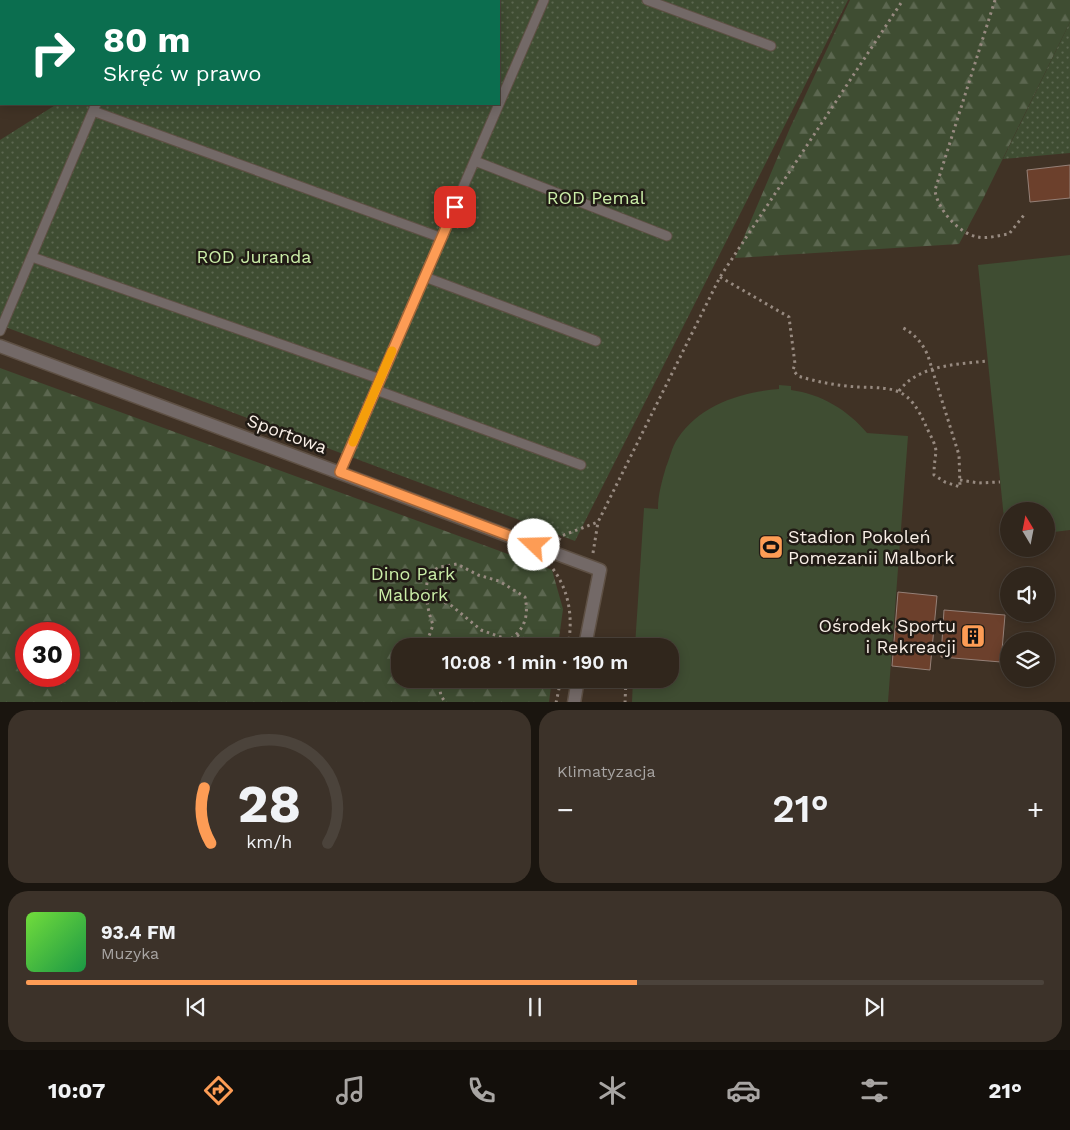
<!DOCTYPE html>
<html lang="pl">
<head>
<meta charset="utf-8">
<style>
  body { margin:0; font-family:"Work Sans",sans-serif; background:#3c3229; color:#f1f3f6; height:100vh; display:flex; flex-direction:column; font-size:19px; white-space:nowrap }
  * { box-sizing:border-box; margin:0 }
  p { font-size:16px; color:#a8a5a3 }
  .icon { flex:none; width:28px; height:28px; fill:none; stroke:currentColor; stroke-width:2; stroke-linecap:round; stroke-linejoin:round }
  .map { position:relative; height:702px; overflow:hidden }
  .panel { display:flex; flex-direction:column; gap:8px; padding:8px; background:#1a150f; flex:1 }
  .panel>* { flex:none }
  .hud { position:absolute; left:0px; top:0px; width:500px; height:105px; box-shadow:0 2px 12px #0003,0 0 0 1px #4b433b; background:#0b6e4f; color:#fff; overflow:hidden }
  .needle { width:32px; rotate:350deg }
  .tools { position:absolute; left:1000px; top:502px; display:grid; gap:10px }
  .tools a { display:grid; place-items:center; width:55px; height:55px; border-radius:50%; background:#30261c; box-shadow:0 2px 12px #0003,0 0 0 1px #4b433b; font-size:25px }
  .speed { position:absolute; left:15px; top:622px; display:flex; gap:10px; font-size:25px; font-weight:700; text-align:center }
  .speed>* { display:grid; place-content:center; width:65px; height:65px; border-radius:50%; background:#30261c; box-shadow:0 2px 12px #0003,0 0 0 1px #4b433b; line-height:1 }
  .speed .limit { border:8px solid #d22; background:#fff; color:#111 }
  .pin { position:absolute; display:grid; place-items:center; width:42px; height:42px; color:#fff; margin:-21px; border-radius:10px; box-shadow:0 2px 8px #0006 }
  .me { position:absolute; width:55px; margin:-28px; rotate:291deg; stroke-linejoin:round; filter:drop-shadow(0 0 4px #0008) }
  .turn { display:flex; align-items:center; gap:18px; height:105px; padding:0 20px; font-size:22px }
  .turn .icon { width:65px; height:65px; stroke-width:2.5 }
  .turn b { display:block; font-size:35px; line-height:42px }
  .big { font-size:38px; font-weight:600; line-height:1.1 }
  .panel .widget { flex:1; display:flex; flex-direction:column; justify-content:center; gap:8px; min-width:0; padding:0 18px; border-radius:20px; background:#3c3229 }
  .panel .dial { align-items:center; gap:0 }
  .dial svg { height:130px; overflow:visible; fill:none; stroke:#4b433b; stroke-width:7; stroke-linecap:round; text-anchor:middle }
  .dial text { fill:#f1f3f6; stroke:none }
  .song { display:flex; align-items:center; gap:15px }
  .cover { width:60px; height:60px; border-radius:8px; background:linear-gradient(135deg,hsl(100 70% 55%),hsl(140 70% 35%)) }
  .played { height:5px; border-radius:2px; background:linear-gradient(90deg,#fd9c55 60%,#4b433b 60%) }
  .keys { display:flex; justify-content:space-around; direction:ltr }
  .heat { display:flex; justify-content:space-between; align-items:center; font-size:28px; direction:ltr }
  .panel .tiles { flex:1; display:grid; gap:8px; grid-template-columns:1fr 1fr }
  .widget:last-child { grid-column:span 2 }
  .trip { position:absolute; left:391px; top:638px; width:288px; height:50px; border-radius:20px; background:#30261c; box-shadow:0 2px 12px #0003,0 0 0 1px #4b433b; font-weight:600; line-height:50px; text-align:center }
  .dock { display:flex; height:80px; justify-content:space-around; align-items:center; background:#130f0b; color:#a8a5a3 }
  .dock .icon { width:35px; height:35px }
  .dock .active { color:#fd9c55 }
  .dock b { font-size:22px; color:#f1f3f6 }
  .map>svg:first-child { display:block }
  .forest { fill:url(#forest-firs); fill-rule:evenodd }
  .garden { fill:url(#garden-dots) }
  .pitch { fill:#3f4d32 }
  .building { fill:#6c402c; stroke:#958077 }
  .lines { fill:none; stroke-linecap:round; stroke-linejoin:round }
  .service-casing { stroke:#5e5044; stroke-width:11 }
  .minor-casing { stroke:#5e5044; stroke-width:15 }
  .path { stroke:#978a80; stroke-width:3; stroke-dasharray:2.5 4; stroke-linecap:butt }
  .service { stroke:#736967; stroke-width:9 }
  .minor { stroke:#736967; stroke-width:12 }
  .route-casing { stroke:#a46537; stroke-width:12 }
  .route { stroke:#fd9c55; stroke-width:9 }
  .slow { stroke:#f59e0b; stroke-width:9 }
  .labels { text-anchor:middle; stroke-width:5; stroke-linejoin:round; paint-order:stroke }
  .park-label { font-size:18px; fill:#cbeea8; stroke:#211b15 }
  .street-label { font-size:18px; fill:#f9efe7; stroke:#211b15 }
  .poi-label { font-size:18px; fill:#f9efe7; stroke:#211b15; text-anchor:start }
</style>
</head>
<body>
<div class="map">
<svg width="1070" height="703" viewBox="0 0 1070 703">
  <defs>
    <pattern id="forest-firs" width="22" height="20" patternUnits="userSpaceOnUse" patternTransform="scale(1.25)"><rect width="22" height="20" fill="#3f4d32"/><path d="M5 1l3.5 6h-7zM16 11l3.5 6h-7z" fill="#5c6750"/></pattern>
    <pattern id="garden-dots" width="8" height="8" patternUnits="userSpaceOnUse" patternTransform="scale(1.25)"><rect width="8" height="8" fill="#3f4d32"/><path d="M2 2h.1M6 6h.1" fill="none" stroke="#5c6750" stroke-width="1.8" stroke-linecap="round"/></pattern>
  </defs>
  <rect width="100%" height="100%" fill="#403225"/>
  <path class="forest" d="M850,0H1070V22L983,199L959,244L735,258L790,128Z
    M0,368L552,570L563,609L558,646H400V679H552L549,702H0ZM26,634H69V676H26Z"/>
  <path class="garden" d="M92,0H848L575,541L0,325V140L57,104H499V1Z
    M1070,22V153L1003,159Z"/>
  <path class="pitch" d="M1070,255V530L1046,533V511H1009V538H1006L978,265Z
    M779,385L791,386V390C821,394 848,410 867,433L908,436L888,702H632L633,679H670V646H635L644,508L658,509C658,494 662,481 666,467C670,458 672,446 678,438C700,405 741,392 779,389Z"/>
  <path class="building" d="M1070,165V198L1030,202L1027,170Z
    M898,592L937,596L930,670L892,666Z
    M944,610L1005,615L1001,662L941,657Z"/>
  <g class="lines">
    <defs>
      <path id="service" d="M246,0L249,1
        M647,0L771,46
        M140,1V0
        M93,111L442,238
        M475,161L667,236
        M32,257L380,379
        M425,277L596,341
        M0,331L96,104
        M376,390L581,465
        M340,472L544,0"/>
      <path id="minor" d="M0,346L600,570L585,646
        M574,703L578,679"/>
    </defs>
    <use href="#service" class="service-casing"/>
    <use href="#minor" class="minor-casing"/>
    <path class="path" d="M995,0L935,190C937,209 959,234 978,237C987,239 1000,235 1009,234L1024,215
      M720,277L789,317L795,364L793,370L798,376C817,382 839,386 859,387C897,388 909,388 926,426C929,433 936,444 936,452C935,459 934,466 934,475L945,482L960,487L959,455L928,356C923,344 915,334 903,328
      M899,391C918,365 958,364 988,361
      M960,480L979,483L1000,482
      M559,540L561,536L598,522L720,277L903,0
      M593,553L598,522
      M553,569C570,592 573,619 568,646
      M427,594L452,606L481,630L509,640C525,630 529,615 525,597L499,581L478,575L457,564L440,567L430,572C423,589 427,608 433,625L428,639L439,646
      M517,635L537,646
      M438,679L441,696L446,703
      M556,703L561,679
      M625,703L626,679"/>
    <use href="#service" class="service"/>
    <use href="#minor" class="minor"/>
  </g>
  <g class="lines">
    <defs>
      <path id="route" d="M455,207L340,472L534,545"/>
    </defs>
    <use href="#route" class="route-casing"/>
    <use href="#route" class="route"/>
    <path class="slow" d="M353,442L392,351"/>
  </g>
  <defs>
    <symbol id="stadium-square" viewBox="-11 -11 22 22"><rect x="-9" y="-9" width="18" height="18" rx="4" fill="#fd9c55" stroke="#211b15"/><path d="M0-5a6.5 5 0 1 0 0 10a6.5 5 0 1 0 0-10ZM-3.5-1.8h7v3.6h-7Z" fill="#111"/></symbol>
    <symbol id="building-square" viewBox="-11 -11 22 22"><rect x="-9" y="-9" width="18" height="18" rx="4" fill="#fd9c55" stroke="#211b15"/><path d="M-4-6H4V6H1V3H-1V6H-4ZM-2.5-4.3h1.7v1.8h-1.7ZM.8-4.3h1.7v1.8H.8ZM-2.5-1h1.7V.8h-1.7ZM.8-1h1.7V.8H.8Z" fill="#111"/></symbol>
  </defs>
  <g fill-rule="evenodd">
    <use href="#stadium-square" x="757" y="533" width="28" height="28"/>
    <use href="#building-square" x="959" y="622" width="28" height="28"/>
  </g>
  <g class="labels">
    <g class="park-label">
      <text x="596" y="204">ROD Pemal</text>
      <text x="254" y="263">ROD Juranda</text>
      <text x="413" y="580">Dino Park<tspan x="413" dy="21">Malbork</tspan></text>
    </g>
    <g class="street-label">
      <text transform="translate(287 434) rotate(20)" y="6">Sportowa</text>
    </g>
    <g class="poi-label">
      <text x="788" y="543">Stadion Pokoleń<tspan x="788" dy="21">Pomezanii Malbork</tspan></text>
      <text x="956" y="632" text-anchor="end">Ośrodek Sportu<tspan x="956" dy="21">i Rekreacji</tspan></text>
    </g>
  </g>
</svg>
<div class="tools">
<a><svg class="needle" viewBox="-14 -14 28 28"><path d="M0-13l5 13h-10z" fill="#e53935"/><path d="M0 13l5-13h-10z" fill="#a8a5a3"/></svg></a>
<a><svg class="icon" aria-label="sound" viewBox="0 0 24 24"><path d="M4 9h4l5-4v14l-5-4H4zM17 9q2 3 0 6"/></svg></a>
<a><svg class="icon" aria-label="layers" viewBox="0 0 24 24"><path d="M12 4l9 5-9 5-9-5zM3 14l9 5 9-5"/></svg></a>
</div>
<div class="speed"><div class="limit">30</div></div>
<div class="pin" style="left:455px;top:207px;background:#d93025"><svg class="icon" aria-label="arrive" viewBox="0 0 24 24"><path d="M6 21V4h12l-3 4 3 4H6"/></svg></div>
<svg class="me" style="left:534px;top:545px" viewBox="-20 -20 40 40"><circle r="19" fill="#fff"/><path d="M0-13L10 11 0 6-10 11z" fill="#fd9c55"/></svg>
<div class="trip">10:08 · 1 min · 190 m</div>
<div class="hud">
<div class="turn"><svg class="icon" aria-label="right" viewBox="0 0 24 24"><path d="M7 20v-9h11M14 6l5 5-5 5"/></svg><div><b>80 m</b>Skręć w prawo</div></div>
</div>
</div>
<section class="panel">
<div class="tiles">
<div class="widget dial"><svg viewBox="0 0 100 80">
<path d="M14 69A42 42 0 1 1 86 69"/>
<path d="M14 69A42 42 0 0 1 10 35" stroke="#fd9c55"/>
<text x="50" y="56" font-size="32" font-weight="700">28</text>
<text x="50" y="72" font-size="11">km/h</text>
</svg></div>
<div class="widget"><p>Klimatyzacja</p>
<div class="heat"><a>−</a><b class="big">21°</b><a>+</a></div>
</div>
<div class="widget">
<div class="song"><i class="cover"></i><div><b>93.4 FM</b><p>Muzyka</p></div></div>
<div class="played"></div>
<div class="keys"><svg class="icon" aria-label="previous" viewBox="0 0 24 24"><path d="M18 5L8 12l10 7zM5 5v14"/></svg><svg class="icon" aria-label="pause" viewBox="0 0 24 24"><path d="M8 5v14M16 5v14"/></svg><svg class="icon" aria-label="next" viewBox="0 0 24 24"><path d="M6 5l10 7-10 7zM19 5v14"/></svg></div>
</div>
</div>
</section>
<nav class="dock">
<b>10:07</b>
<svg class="icon active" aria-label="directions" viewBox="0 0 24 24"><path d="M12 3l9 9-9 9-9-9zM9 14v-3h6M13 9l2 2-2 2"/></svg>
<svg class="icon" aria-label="music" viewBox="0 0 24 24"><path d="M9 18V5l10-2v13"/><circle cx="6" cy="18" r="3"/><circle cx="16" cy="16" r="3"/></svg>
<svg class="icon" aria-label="phone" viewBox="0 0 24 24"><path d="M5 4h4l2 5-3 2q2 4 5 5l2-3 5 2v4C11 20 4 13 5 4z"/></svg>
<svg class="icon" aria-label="climate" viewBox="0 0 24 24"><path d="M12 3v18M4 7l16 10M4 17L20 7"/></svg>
<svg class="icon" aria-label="car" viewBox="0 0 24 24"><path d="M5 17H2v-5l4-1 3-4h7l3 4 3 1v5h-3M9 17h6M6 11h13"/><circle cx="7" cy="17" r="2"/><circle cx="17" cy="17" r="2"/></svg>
<svg class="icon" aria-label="filters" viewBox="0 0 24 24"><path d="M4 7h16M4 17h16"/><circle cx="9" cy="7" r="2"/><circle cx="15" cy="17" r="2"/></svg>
<b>21°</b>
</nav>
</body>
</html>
